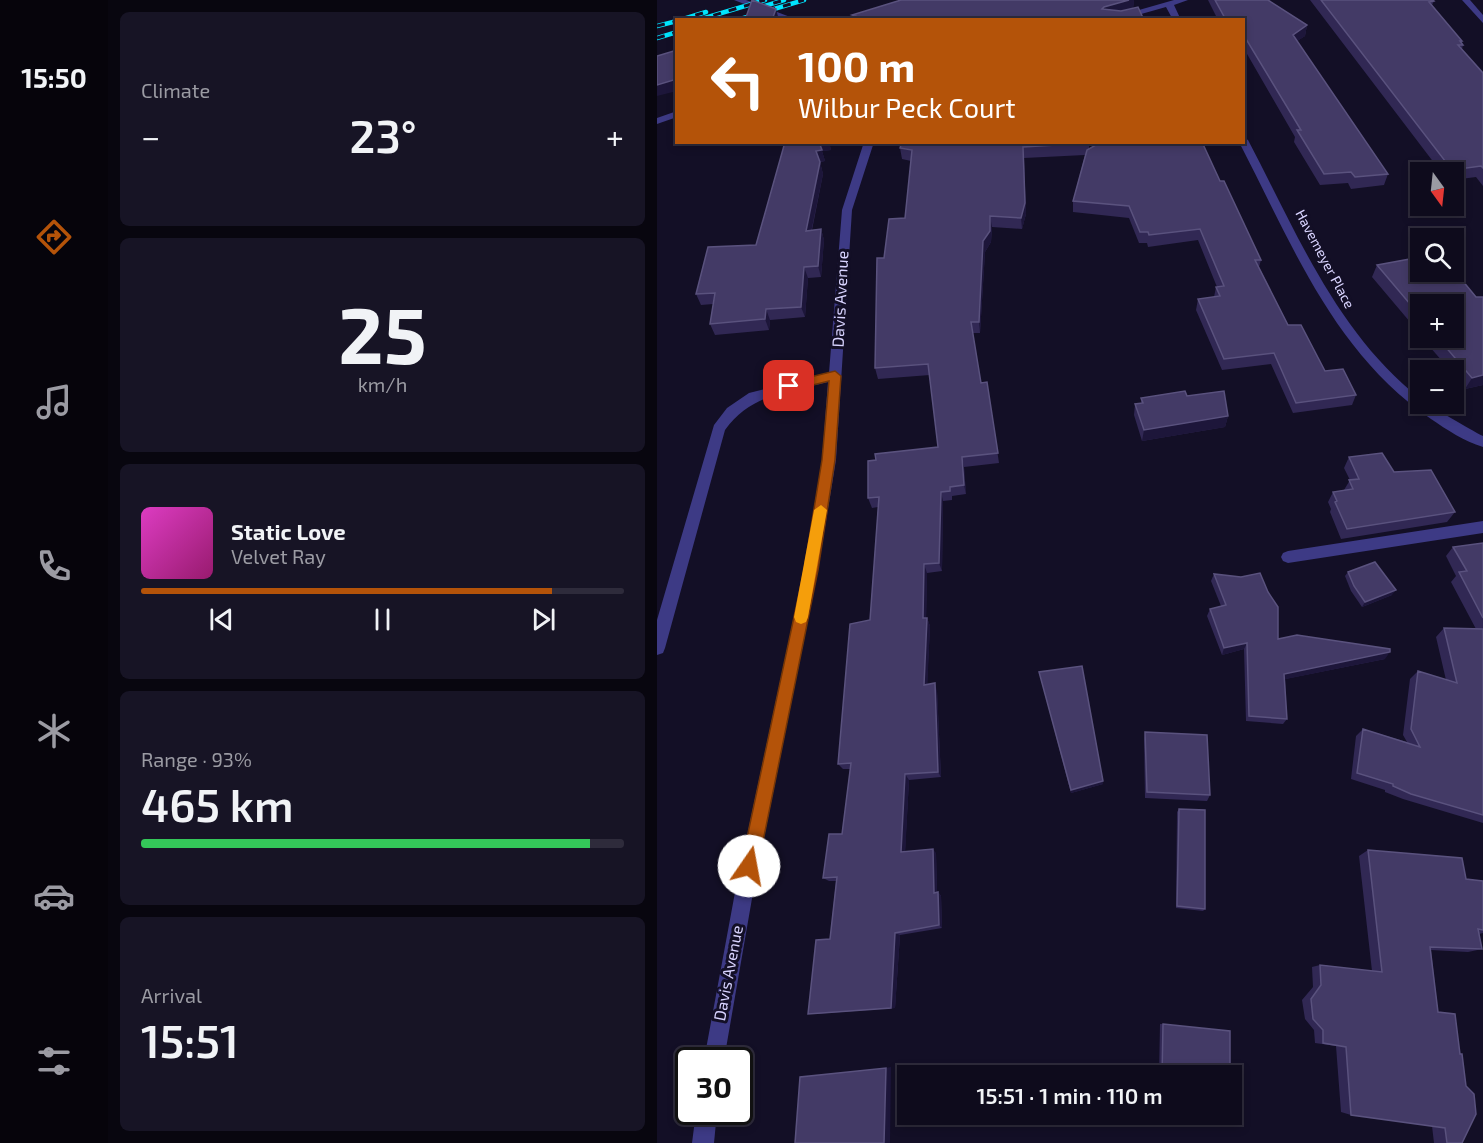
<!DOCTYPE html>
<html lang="en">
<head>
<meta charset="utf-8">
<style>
  body { margin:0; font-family:"Exo 2",sans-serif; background:#171425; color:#f1f3f6; height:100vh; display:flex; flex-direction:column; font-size:22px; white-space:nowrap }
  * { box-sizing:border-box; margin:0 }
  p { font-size:20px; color:#9b9ba3 }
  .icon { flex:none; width:33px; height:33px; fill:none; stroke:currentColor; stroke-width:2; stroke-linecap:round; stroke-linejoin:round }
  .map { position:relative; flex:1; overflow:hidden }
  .sheet { display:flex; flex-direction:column; gap:12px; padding:12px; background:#08060f; width:549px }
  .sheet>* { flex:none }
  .banner { position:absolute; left:18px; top:18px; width:570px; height:126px; border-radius:0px; box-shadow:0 3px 9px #0003,0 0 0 2px #2e2b3b; background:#b45309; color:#fff; overflow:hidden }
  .needle { width:39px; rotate:165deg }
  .tools { position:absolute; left:753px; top:162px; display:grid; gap:12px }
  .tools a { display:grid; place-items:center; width:54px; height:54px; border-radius:0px; background:#0e0b1c; box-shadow:0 3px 9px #0003,0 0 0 2px #2e2b3b; font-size:30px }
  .speed { position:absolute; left:18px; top:1047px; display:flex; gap:12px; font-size:30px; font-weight:700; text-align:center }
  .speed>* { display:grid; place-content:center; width:78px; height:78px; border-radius:50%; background:#0e0b1c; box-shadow:0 3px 9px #0003,0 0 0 2px #2e2b3b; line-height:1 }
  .speed .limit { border:3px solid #111; border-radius:9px; background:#fff; color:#111 }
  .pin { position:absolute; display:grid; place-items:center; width:51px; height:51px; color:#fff; margin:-26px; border-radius:12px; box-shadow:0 3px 9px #0006 }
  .me { position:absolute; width:66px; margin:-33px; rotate:12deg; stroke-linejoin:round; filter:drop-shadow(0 0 4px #0008) }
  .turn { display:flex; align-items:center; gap:21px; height:126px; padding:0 24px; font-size:27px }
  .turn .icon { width:78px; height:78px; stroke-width:2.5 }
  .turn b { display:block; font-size:42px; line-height:51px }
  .big { font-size:45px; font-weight:600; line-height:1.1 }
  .sheet .card { flex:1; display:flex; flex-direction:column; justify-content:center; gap:9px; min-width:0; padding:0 21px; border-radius:9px; background:#171425 }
  .sheet .dial { align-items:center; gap:0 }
  .dial b { font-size:78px; line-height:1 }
  .song { display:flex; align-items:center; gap:18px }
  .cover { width:72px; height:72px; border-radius:9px; background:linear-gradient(135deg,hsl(310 70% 55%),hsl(320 70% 35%)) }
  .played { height:6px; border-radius:3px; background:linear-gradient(90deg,#b45309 85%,#2e2b3b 85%) }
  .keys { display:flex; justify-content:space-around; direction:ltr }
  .heat { display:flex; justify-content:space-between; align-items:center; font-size:33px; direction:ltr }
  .charge { height:9px; border-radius:4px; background:linear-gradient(90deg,#34c759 93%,#2e2b3b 0) }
  .trip { position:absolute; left:240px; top:1065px; width:345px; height:60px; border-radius:0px; background:#0e0b1c; box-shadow:0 3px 9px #0003,0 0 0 2px #2e2b3b; font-weight:600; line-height:60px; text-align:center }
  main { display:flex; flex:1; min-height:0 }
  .dock { display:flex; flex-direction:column; width:108px; justify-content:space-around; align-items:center; background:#06040b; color:#9b9ba3 }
  .dock .icon { width:42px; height:42px }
  .dock .active { color:#b45309 }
  .dock b { font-size:27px; color:#f1f3f6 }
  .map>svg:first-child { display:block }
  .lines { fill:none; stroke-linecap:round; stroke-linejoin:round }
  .minor { fill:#3d3a85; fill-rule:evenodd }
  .rail-casing { stroke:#00e5ff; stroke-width:4.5 }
  .rail { stroke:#130f26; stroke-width:3; stroke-dasharray:8; stroke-linecap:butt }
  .wall { fill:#312854 }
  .shaded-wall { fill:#1d163a }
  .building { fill:#433a66; stroke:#5a527e; stroke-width:1.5 }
  .route { fill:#b45309; stroke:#753606; stroke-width:1.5 }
  .slow { fill:#f59e0b }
  .labels { text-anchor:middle; stroke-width:6; stroke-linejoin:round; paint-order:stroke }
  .far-street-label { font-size:14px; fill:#d9d4ff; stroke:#130f26 }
  .street-label { font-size:16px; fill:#d9d4ff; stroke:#130f26 }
</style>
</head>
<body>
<main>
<nav class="dock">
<b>15:50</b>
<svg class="icon active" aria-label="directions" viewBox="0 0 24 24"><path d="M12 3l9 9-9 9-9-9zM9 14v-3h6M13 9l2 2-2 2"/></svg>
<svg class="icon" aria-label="music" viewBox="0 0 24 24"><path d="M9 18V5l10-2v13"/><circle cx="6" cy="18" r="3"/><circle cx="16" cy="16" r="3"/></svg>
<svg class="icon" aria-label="phone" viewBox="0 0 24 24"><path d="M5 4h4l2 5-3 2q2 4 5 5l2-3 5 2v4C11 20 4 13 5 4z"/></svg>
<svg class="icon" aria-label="climate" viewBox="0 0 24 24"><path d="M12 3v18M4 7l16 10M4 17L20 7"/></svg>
<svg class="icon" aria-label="car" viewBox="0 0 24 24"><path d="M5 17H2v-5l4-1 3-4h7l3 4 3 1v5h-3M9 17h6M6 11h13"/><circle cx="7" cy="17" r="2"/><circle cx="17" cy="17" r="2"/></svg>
<svg class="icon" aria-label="filters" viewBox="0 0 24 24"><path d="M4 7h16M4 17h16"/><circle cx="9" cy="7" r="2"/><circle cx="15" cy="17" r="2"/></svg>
</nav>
<section class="sheet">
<div class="card"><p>Climate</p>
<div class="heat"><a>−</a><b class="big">23°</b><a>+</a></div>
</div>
<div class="card dial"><b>25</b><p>km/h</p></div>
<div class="card">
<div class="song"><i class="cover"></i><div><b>Static Love</b><p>Velvet Ray</p></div></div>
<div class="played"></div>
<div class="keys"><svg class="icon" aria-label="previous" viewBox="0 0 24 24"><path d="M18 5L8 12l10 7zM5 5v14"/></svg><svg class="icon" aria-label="pause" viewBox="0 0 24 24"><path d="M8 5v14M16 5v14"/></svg><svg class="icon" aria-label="next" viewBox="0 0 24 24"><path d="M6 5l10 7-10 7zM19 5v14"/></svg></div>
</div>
<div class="card"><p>Range · 93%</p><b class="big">465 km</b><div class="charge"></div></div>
<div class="card"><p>Arrival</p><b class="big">15:51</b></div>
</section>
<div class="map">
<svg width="826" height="1143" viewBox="0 0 826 1143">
  <rect width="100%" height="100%" fill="#130f26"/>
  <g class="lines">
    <path class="minor" d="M77,0H89L141,20H128Z
      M517,0H531L517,5L524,20H516L509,7L463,20H447Z
      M805,0H813L826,15V23Z
      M20,111V117L0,124V118Z
      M586,137L591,140C639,231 680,334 764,399V404C773,404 813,430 826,436V447C807,441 790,430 774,419C676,352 635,244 582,142H586Z
      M207,142H217L195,210L179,460L161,570L97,887L67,1060H47L79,887L147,570L165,460L171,382C130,393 95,393 68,430L8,648L6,653L0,655V620L57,425L70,408L92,393L172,373L185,210Z
      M826,521V533L631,563L626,561L624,557L626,553L631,551Z
      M39,1112H60L57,1143H35Z"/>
    <defs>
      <path id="rail" d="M101,8L127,0
        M23,20L49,12
        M41,20L108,0
        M80,20L147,0
        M0,26L20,21
        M0,38L20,32"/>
    </defs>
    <use href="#rail" class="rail-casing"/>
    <use href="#rail" class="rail"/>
  </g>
  <path class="wall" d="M244,0H477L476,8L487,20H196L195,15Z
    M551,0H611L650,25L648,36L640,41L731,174L727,185L694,189L691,183L663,185L637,142L638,137L586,47V20H561Z
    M653,0H776L777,1L775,5L805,41V43L806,45L805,49L826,73V186L819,177L796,180V172H784Z
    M128,142H177V145L173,146L174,150L165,151L168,161L163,162L166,174L155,230L164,229L167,240L164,277L151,278L148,317L113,320L112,330L58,335L53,324L56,304L44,305L39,294L99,245Z
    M432,142V148L559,173L604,260L602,267L631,325L668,371L699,395L695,405L636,413L614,364L565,370L539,310L541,299L557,297L559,287H560L541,240L491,247L490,243H482L472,218L416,212V201L428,155L367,158L369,214L365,229L335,227L334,242L328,252L323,333H315L324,383L330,382L342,463L307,467L309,494L295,496V500L286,501L285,571L270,573L269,618H270L273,626L270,685L280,691L284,777L252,780L248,851L279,853L280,893L281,892L284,896L285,928L243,935L238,1008L158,1014H151L173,939L179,881H172L166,878L185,834L193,769H186L181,764L213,620L221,507L215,508L211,498L281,447L273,375L221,379L218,368L227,258L248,218L254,161L245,159L243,148Z
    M720,265L819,297H826V385L808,389L796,375V370H793L765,338H796L764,304V335L715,277Z
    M530,396L571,416L568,427L485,441L477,415L478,404L484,403V398Z
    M692,457L737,472L798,512L790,522L684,539L673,512L674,509L671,502L676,492L687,490L693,480L687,468Z
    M826,543V823L746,799L728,792V790L694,779L699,736L706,729L750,742L746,735L753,679L761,671L789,680L779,637L787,628L819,629L794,582L799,576L789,556L796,547Z
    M691,572L735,595L705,607L694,591L688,576Z
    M557,574L621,639L728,659L628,679L630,719L626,724L589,721L587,649L565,655L550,616L553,609L564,606L554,581Z
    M382,672L446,781V784L414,793Z
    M488,732L553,795L550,801L488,798L487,739Z
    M522,809L548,909L546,911L519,908L520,812Z
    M711,850L809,879L826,881V933L822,934L825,949L811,952L774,950L781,1012L805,1143H777L775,1126L694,1115L684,1112L679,1046L658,1043L657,1030L648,1019L645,1000L656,987L655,967L663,965L715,971L702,856Z
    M503,1024H506L573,1076H502Z"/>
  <path class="shaded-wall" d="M472,0H477L476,9L446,18L445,9L447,7Z
    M119,9L122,20H115Z
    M650,25L648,36L633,46L636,35Z
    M20,79V91L0,96V85Z
    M162,142H177V145L173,146L174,150L165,151L168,161L162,162L159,151Z
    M366,147L369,214L365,229L364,218Z
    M163,162L166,174L152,242L149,231Z
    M333,216L335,227L334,242L328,252L323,333L322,322L326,241Z
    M164,229L167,240L164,277L161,266Z
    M147,267L151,278L148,317L144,307Z
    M109,309L113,320L112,330L108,319Z
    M826,375V385L808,389L815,378Z
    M571,416L568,427L485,441L487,430Z
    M305,457L307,467L309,494L307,485Z
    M284,492L286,501L285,571L282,563Z
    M267,564L270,573L269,626L266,618Z
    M739,590L735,595L705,607L708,602Z
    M270,618L273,626L270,692L267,685Z
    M590,643L587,649L565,655L567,648Z
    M733,652L728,659L624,680L627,674Z
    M278,683L280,691L284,777L281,772Z
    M248,774L252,780L248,856L244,852Z
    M446,781V784L414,793V790Z
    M276,849L279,853L280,896L277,893Z
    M281,892L284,896L285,928L282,925Z
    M238,933L243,935L238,1008H234Z
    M234,1067L233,1143H227L229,1068Z"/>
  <path class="building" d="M95,0L119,9L115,20H88Z
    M244,0H472L447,7L445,9L464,11L481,7L487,20H211L195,15Z
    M558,0H611L650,25L636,35L731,174L698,177L694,172L667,174L640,130H644L586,34V20H569Z
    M664,0H776L777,1L772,2L805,41H803L806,45H801L826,73V168L824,166L795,170Z
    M20,50V79L0,85V56Z
    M128,142H162L165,150L159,151L163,162L149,231L164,229L161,266L147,267L144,307L109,309L108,319L53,324L58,293L39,294L51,247L99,245Z
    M245,142L433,143L366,147L368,203L364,218L333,216V231L326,241L322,322H314L324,383L330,382L341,453L305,457L307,485L293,487V491L284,492L282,563L267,564L266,618H270L267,685L278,683L281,772L248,774L244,852L276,849L277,893L281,892L282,925L238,933L234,1008L151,1014L159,940L173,939L180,877L166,878L172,834H185L194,763L181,764L193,624L213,620L222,497L211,498V461L219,460L218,454L281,447L271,364L218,368L220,258H227L232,219L248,218L255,150L243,148Z
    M444,142H545L563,181H567L604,260H598L631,325H644L668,371L686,369L699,395L639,403L617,353L567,359L541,299L563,296L559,287L567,286L543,229L492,235L491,232H483L472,206L416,201L430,150Z
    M764,257V272H796V269L819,297H826V375L815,378L781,338H796V304H764V317L720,265Z
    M528,391L530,396L567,391L571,416L487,430L478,404L486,403L484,398Z
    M725,453L737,472L774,470L798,512L690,529L678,502L680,501L676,492L696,489L692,480L702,479L692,457Z
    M826,543V618L802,572L810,571L796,547Z
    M718,562L739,590L708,602L697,586L691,572Z
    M603,573L611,592L621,607V639L640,635L733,649V652L627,674L630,719L592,716L590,643L567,648L553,609L569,605L557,574L584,577Z
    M787,628L826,629V815L754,794L736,786V784L700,773L706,729L763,747L754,729L761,671L800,683Z
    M425,666L446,781L414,790L382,672Z
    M488,732L550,735L553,795L490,792Z
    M522,809L548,810V909L520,906Z
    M711,850L805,858L809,879L826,881V930L821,929L825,949L773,947L781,1012L798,1014L803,1054H805L809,1086L817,1094L819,1114L805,1143H790L788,1128L694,1115L689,1047L666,1043V1030L656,1019L654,999L664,985L663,965L725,972Z
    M506,1024L573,1031V1076H505Z
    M229,1068L227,1143H138L143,1077Z"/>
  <path class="route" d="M178,371L184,376L178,460L161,570L101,866L98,872L92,874L86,872L84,866L147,570L165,460L172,381L132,391L126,386L132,382Z"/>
  <path class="slow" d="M164,505L170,510L151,617L149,622L144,624L139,622L137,617L157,510Z"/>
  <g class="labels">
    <g class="far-street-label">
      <text transform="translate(668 259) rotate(62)" y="5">Havemeyer Place</text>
    </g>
    <g class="street-label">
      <text transform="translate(183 299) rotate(-87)" y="6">Davis Avenue</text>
      <text transform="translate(71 973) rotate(-79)" y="6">Davis Avenue</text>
    </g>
  </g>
</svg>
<div class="tools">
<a><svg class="needle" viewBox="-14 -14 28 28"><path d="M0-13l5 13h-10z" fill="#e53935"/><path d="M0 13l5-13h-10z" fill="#9b9ba3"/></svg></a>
<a><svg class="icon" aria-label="search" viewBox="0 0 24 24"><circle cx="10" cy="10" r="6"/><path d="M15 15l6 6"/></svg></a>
<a>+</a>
<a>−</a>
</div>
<div class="speed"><div class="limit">30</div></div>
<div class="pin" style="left:132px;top:386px;background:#d93025"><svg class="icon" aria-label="arrive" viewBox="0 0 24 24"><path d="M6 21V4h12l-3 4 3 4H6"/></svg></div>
<svg class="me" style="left:92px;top:866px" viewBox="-20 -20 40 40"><circle r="19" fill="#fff"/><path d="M0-13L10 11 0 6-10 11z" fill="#b45309"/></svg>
<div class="trip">15:51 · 1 min · 110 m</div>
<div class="banner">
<div class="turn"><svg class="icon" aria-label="left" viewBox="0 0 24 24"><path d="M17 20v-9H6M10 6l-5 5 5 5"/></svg><div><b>100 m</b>Wilbur Peck Court</div></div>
</div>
</div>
</main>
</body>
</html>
